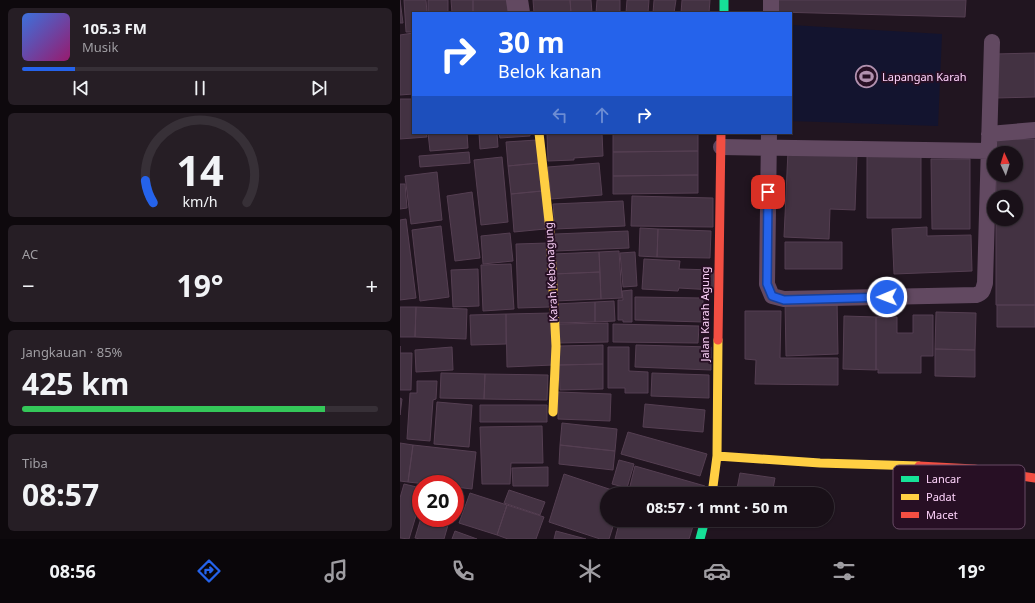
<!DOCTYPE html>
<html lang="id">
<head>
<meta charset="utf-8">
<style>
  body { margin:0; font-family:"Noto Sans",sans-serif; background:#261e25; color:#f1f3f6; height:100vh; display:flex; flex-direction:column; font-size:15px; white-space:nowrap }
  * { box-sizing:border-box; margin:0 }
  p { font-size:13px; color:#9f9da2 }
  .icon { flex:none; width:22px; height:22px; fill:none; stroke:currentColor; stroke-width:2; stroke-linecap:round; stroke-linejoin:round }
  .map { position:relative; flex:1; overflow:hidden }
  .details { display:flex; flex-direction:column; gap:8px; padding:8px; background:#0e090d; width:400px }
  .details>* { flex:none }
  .banner { position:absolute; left:12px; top:12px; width:380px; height:122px; border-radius:0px; box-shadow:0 1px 3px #0004,0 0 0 1px #373037; background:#2563eb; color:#fff; overflow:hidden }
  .needle { width:26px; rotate:356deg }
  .tools { position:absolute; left:587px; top:146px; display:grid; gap:8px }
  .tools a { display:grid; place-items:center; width:36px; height:36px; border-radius:50%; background:#191018; box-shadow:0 1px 3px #0004,0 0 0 1px #373037; font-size:20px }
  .speed { position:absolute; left:12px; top:475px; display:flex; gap:8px; font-size:20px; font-weight:700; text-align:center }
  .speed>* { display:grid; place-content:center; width:52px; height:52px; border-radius:50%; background:#191018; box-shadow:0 1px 3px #0004,0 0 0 1px #373037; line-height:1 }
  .speed .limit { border:6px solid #d22; background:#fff; color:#111 }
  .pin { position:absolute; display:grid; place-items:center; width:34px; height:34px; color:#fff; margin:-17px; border-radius:8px; box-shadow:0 2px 6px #0006 }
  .me { position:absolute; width:44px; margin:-22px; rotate:269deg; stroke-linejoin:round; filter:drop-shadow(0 0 3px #0008) }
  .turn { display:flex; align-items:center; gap:14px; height:84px; padding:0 20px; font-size:18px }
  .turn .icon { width:52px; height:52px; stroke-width:2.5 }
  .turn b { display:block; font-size:28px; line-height:34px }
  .lanes { display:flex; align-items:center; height:38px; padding:0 20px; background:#0003; justify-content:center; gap:20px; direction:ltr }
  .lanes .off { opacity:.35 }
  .big { font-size:30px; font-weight:700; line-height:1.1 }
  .details .tile { flex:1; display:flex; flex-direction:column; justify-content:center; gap:6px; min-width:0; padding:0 14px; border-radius:6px; background:#261e25 }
  .details .dial { align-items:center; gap:0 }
  .dial svg { height:104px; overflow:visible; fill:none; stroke:#373037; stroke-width:7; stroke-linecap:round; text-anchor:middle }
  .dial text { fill:#f1f3f6; stroke:none }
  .song { display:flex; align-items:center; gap:12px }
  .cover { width:48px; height:48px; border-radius:6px; background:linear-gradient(135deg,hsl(220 70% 55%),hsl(320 70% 35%)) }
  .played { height:4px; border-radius:2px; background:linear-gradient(90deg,#2563eb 15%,#373037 15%) }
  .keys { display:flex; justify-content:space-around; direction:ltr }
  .heat { display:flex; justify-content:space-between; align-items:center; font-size:22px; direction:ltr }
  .charge { height:6px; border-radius:3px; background:linear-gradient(90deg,#34c759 85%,#373037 0) }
  .trip { position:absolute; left:200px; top:487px; width:234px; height:40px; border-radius:20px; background:#191018; box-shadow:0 1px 3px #0004,0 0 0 1px #373037; font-weight:700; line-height:40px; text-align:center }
  .tab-bar { display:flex; height:64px; justify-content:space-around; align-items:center; background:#0a060a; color:#9f9da2 }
  .tab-bar .icon { width:28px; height:28px }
  .tab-bar .on { color:#2563eb }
  .tab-bar b { font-size:18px; color:#f1f3f6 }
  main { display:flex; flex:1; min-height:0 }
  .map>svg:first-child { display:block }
  .pitch { fill:#13142f }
  .building { fill:#433242; stroke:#553f52 }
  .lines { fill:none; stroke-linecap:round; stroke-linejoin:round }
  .lane { stroke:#624961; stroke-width:16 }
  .street { stroke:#624961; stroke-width:22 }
  .fast { stroke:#16e098; stroke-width:9 }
  .slow { stroke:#ffcf43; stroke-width:9 }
  .jam { stroke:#f24e42; stroke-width:9 }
  .route-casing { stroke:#184099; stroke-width:10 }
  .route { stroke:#2563eb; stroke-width:7 }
  .labels { text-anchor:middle; stroke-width:4; stroke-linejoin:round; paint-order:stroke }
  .poi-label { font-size:11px; fill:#ffd4fc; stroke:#270f24; text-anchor:start }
  .street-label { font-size:11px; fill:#ffd4fc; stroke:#270f24 }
  .key { fill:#270f24; stroke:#684a65; stroke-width:1 }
  .key-label { font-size:11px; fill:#ffd4fc }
</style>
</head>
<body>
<main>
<section class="details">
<div class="tile">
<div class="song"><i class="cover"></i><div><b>105.3 FM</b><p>Musik</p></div></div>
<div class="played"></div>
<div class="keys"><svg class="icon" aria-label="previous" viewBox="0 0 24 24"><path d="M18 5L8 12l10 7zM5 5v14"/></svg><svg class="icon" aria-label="pause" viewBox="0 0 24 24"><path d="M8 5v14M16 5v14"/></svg><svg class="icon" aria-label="next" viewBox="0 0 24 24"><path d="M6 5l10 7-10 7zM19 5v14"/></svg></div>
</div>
<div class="tile dial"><svg viewBox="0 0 100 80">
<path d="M14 69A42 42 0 1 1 86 69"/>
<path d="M14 69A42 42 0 0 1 8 52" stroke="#2563eb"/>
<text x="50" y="56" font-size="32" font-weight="700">14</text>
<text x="50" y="72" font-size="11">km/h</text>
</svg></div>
<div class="tile"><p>AC</p>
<div class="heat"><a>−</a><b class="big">19°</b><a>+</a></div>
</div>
<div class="tile"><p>Jangkauan · 85%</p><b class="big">425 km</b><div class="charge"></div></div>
<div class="tile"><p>Tiba</p><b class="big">08:57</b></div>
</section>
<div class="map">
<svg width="635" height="539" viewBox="0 0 635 539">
  <rect width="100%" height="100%" fill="#211520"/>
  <path class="pitch" d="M391,25L542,34L538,126L391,121Z"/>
  <path class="building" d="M0,0L3,23H0Z
    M4,0H26L27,13H13V32H6Z
    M28,0H48V13H28Z
    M51,0H73V13H52Z
    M73,0H107L108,13H73Z
    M133,0H170L171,13H134Z
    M170,0H191L192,13H171Z
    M197,0H220V13H196Z
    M227,0H249L248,13H226Z
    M254,0H276L274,13H253Z
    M282,0H310L309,13H281Z
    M378,0H566L565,17L378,12Z
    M13,33V94L0,95V35Z
    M635,53V97L596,98L595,54Z
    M0,99H13V133H26L27,137L0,139Z
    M28,133H67L68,148L30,151Z
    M79,133H97L98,147L80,149Z
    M99,133H130V136L100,138Z
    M147,133H202L203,156L174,158V160L148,161Z
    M213,133H298V151L213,152Z
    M595,139H635V305H596V219H616V197H596V175H616V153H596Z
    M137,140L139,163L108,166L106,142Z
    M298,151V175L213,176V152Z
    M388,151L457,154L455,210L430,209L429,239L384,237Z
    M69,152L70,163L20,167L19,156Z
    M467,156H521V218H467Z
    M102,157L108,222L81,225L74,160Z
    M531,159H570V229H532Z
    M139,163L142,191L111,194L108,166Z
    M199,163L202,195L151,199L148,167Z
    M37,172L42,220L11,224L5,176Z
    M298,175V193L213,194V176Z
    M0,184H5L7,208L0,209Z
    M142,191L145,229L114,232L111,194Z
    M72,192L80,258L55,261L47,196Z
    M232,196L313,198V227L231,226Z
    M223,201L225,226L155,229L153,204Z
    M6,219L16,298L0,300V220Z
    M41,226L49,297L20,301L12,230Z
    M527,227V236L571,235L572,271L494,274L492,229Z
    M240,228L258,229L257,257L239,256Z
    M258,229L311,231L310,258L257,257Z
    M228,231L229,248L155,251V234Z
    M110,233L113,261L83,264L81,236Z
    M385,242H442V269H385Z
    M148,243L150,307L118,308L116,244Z
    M219,251L222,298L201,299L199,252Z
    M199,252L200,272L154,274L153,254Z
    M235,252L237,286L223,287L220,253Z
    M244,259L280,261L279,269L314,270L313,290L279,288L278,291L242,289Z
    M111,264L114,309L83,311L81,265Z
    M78,269L79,306L53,307L51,270Z
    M200,272L201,299L155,301L154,274Z
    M232,290V322H223V320H218V300H223L222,291Z
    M235,297L303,298V322L235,320Z
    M437,300L438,354L386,356L385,301Z
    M214,301L215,321L195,322V302Z
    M195,302V322L156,323L155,304Z
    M597,305H635V327H597Z
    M0,307H16L15,337H0Z
    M16,307L67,309L66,339L15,337Z
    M345,311H381L380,358H438V385L355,384L356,360L345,359Z
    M536,312L576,313L575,350L535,349Z
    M152,313L153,365L107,367L106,314Z
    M106,314V344L71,345L70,315Z
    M513,315H533V356H521V373H478V369L476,370V317H497V333H513Z
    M444,316L476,317V370L443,369Z
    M208,323V342L158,343V324Z
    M213,324L299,326L298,343L213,342Z
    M203,345V364L159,365V346Z
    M236,345L311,347V370L235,367Z
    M0,346V353H12L11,390H0Z
    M52,347L53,370L16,372L15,350Z
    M208,347H229V371L248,372V393H225V388H208Z
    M535,349L575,350V377L535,376Z
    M203,364V389L160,390L159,365Z
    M41,373L85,374L84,399L40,398Z
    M252,373L309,375V398L251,396Z
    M85,374L148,375L147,400L84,399Z
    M17,381H37L36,399L33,400L30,441L7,439L10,393H17Z
    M158,392L211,394L210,421L158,419Z
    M0,398L2,399L0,415Z
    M37,402L72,405L69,447L34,444Z
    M245,404L305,410L303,432L243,427Z
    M80,405H147V422H80Z
    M162,423L217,429L215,451L160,445Z
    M142,426L143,463H111L110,484H82L80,427Z
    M228,432L307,454L300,476L221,454Z
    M0,443L13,445L8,482L0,481Z
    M13,445L76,452L72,489L55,487V484H26L8,482Z
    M160,445L215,451L213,470L159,464Z
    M219,460L234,464L227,488L212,484Z
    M235,466L305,486L302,494H228Z
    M148,467V486H113L112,468Z
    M340,473L375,478L372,494H336Z
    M164,474L224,494H207V520H215L209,539H200L149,522Z
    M4,484L21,488V499L9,539L0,538V498Z
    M109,490L145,502L140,515L104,503Z
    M70,493L107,505L97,535L59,523Z
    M107,505L144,517L136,539H108L97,535Z
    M21,518H50L44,539H20L15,538Z
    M220,520H295L289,539H215Z
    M55,531L77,539H52Z
    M156,531L186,539H154Z"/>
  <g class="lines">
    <path class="lane" d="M371,13V0
      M369,133L367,284L372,296L384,299L576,295C583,293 583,290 585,283L592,42
      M589,134L635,130
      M321,147L589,151"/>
    <path class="street" d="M117,0L119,13"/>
    <path class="fast" d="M324,0V13
      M300,539L305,520"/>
    <path class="slow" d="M139,133L150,230L156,346L153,412
      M317,456L420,463L519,466
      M312,494L317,456L318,340"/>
    <path class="jam" d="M318,340L321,133
      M519,466L574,469L635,478"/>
  </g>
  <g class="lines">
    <defs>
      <path id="route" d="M368,192L367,284L372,296L384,300L487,297"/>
    </defs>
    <use href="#route" class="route-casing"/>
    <use href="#route" class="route"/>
  </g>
  <defs>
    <symbol id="stadium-ring" viewBox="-11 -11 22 22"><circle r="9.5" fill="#270f24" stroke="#b191af" stroke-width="1.5"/><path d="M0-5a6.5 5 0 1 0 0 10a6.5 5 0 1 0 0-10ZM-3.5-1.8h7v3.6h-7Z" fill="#b191af"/></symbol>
  </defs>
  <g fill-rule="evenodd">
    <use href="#stadium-ring" x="454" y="64" width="25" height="25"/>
  </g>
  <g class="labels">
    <g class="poi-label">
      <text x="482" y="81">Lapangan Karah</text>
    </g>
    <g class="street-label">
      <text transform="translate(151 272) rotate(-93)" y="4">Karah Kebonagung</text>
      <text transform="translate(305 314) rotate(-90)" y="4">Jalan Karah Agung</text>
    </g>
  </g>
  <rect x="493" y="465" width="132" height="64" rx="6" class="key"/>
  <rect x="501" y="476" width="18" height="6" fill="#16e098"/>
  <rect x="501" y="494" width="18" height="6" fill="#ffcf43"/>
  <rect x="501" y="512" width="18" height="6" fill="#f24e42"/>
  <g class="key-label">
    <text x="526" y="483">Lancar</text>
    <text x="526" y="501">Padat</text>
    <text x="526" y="519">Macet</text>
  </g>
</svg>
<div class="tools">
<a><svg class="needle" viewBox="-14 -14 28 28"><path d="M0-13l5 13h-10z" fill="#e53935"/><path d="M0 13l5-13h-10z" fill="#9f9da2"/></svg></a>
<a><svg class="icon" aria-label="search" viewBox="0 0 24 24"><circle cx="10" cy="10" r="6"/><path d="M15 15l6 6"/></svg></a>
</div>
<div class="speed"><div class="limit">20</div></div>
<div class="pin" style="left:368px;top:192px;background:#d93025"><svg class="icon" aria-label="arrive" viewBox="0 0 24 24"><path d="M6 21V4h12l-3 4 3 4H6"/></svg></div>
<svg class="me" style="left:487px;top:297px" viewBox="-20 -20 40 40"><circle r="17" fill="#2563eb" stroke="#fff" stroke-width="3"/><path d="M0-11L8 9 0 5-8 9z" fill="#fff"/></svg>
<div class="trip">08:57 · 1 mnt · 50 m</div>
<div class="banner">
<div class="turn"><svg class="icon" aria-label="right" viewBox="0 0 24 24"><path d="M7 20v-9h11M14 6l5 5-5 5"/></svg><div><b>30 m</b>Belok kanan</div></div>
<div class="lanes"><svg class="icon off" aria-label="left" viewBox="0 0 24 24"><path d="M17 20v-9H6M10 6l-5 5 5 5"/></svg><svg class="icon off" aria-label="ahead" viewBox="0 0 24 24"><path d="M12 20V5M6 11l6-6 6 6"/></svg><svg class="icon" aria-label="right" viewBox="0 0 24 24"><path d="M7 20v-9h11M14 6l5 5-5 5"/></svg></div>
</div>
</div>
</main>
<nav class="tab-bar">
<b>08:56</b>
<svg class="icon on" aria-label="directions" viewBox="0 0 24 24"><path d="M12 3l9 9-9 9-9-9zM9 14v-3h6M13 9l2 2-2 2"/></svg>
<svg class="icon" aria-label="music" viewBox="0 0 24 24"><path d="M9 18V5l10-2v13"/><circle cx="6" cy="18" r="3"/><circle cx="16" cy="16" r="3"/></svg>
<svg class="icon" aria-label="phone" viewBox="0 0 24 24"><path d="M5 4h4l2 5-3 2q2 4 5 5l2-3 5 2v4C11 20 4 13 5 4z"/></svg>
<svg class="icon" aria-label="climate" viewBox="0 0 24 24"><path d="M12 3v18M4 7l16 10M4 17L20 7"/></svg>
<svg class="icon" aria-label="car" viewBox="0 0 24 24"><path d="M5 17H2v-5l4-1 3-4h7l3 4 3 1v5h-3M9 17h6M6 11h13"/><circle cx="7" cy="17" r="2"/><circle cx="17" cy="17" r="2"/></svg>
<svg class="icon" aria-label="filters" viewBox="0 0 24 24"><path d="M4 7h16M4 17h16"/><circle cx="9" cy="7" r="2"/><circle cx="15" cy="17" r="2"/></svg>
<b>19°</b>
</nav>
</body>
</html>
